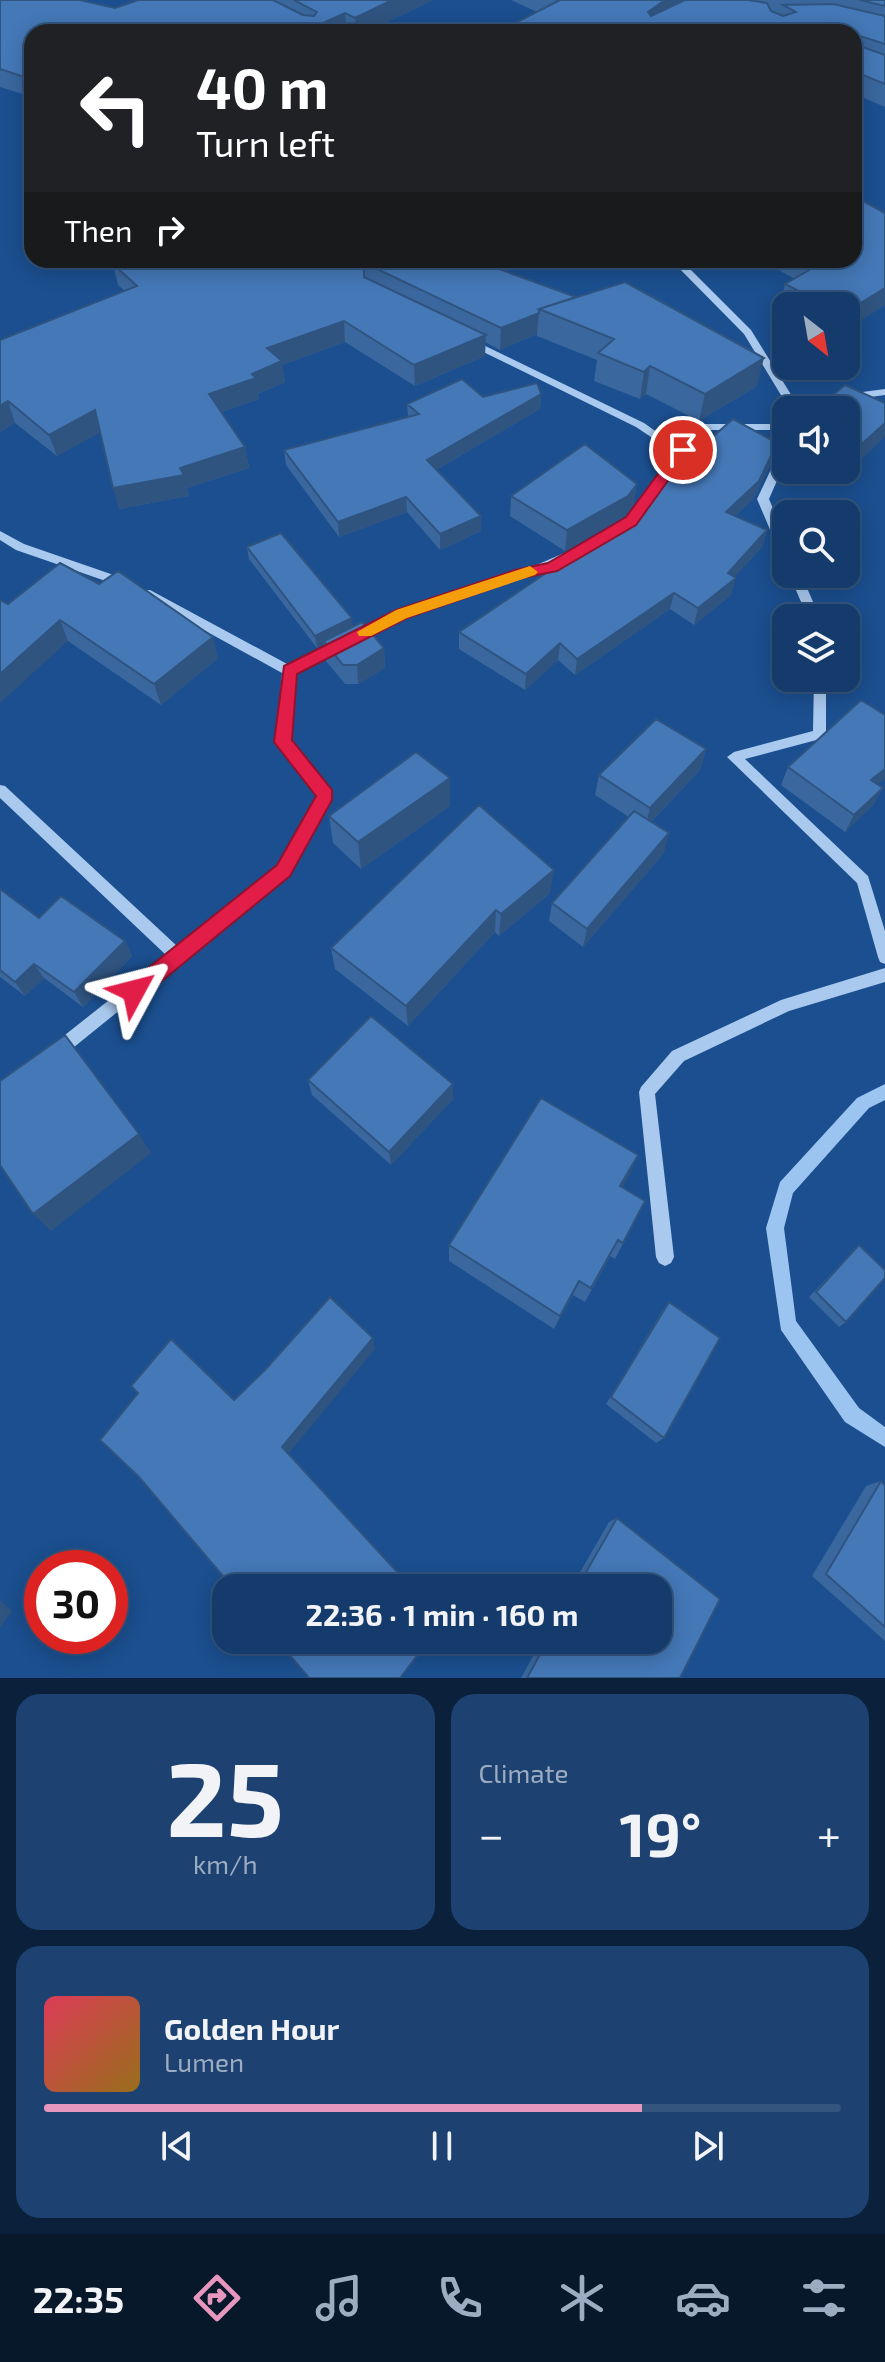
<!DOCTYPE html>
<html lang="en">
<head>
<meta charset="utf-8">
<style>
  body { margin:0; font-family:"Exo 2",sans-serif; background:#1d4271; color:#f1f3f6; height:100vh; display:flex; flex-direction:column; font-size:30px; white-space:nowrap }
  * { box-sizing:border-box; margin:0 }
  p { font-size:26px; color:#9dadc1 }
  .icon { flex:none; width:44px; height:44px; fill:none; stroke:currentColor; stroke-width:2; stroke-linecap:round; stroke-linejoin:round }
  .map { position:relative; height:1678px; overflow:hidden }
  .details { display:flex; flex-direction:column; gap:16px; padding:16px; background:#0b203b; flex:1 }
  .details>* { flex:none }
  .top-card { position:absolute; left:24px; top:24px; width:838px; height:244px; border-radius:24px; box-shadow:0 4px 20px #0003,0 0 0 2px #33557e; background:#202124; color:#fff; overflow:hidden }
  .needle { width:52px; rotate:149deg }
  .buttons { position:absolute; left:772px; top:292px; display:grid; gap:16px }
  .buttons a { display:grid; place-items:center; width:88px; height:88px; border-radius:16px; background:#143b6b; box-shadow:0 4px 20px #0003,0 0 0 2px #33557e; font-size:40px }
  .speed { position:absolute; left:24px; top:1550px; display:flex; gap:16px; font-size:40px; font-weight:700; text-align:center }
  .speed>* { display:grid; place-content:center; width:104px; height:104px; border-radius:50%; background:#143b6b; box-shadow:0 4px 20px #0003,0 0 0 2px #33557e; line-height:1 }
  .speed .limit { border:12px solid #d22; background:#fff; color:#111 }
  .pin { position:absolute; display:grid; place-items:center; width:68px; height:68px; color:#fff; margin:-34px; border:4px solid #fff; border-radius:50%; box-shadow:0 2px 8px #0007 }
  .me { position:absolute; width:88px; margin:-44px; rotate:52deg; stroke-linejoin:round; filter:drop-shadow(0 0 6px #0008) }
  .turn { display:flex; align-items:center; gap:28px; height:168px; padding:0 40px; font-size:36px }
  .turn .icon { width:104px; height:104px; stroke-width:2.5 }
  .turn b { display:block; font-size:56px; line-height:68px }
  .then { display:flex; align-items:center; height:76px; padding:0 40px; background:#0003; gap:16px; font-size:30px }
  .big { font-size:60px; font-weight:700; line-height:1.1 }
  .details .widget { flex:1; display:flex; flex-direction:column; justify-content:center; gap:12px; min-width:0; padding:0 28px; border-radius:24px; background:#1d4271 }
  .details .dial { align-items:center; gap:0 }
  .dial b { font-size:104px; line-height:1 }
  .song { display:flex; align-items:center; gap:24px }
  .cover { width:96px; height:96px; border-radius:12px; background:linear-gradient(135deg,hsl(350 70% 55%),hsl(40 70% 35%)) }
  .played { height:8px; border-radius:4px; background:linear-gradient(90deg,#e797bd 75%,#33557e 75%) }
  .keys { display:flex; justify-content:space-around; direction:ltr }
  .heat { display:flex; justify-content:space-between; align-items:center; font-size:44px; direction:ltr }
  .details .tiles { flex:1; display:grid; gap:16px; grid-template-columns:1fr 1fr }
  .widget:last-child { grid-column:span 2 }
  .trip { position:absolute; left:212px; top:1574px; width:460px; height:80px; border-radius:24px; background:#143b6b; box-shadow:0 4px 20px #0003,0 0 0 2px #33557e; font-weight:700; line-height:80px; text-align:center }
  .tabs { display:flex; height:128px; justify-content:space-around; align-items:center; background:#08182b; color:#9dadc1 }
  .tabs .icon { width:56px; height:56px }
  .tabs .on { color:#e797bd }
  .tabs b { font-size:36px; color:#f1f3f6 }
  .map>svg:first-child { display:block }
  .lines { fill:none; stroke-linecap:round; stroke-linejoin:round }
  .stream { fill:#9cc4f0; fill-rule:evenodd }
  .minor { fill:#a9c9ee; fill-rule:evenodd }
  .wall { fill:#3a679d }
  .shaded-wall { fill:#305480 }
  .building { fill:#4478b7; stroke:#305480; stroke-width:2 }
  .route { fill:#e11d48; stroke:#92132f; stroke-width:2 }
  .slow { fill:#f59e0b }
</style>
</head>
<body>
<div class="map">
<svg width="885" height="1678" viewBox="0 0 885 1678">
  <rect width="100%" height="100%" fill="#1b4f8f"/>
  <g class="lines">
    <path class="stream" d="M885,1084V1100L869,1108L793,1193L784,1228L796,1321L859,1408L885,1427V1447L845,1422L781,1330L766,1228L780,1182L857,1098Z"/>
    <path class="minor" d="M671,260H681L751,330L795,401L885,389V395L798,407L800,410H790L744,334Z
      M465,339H471L644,423L675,445L700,424H786V430H703L633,525H625V519L675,453L636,427L465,343Z
      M786,445V460L769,499L786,539V557L780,553L757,499L781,448Z
      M0,531L24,544L131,581L133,584L127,588L123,587L16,550L0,540Z
      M587,543L591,544V550C534,580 472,593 411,615C370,629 333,653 295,673L290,741L333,795L288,874L186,956L184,962L178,963L63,1056L57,1058L51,1056L49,1051L51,1046L166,955L0,798V785L5,786L177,946L278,866L319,796L276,742L282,673L142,596L140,593L142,590H150L289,665L387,615L518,573Z
      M789,574H801L820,618H808Z
      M814,678H826V734L824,738L745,759L868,876L885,931V964L880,962L878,957L857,883L727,757L734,752L813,731Z
      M885,968V982L789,1011L684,1061L655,1094L674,1257L671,1263L665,1266L659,1263L656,1257L639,1092L641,1087L672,1051L781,1000Z"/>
  </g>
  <path class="wall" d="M0,0L115,8L138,0H433L366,32H32V97L0,87Z
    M511,0H885V107L857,95L537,12Z
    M885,213V305L846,329V306H786V309L780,305L785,284L795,279L760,260H854Z
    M474,260L757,386L699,421L646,394L640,399L594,381L597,360L537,336V334L500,350L485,342V356L415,386L345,342L282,365L285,382L258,394L259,399L222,412L245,447L249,468L187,488L189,496L119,509L100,432L57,456L15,423L0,432V340L125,291L118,285L113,264Z
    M541,394L540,409L436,470L481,516V531L440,550L407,512L339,537L286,465L284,450L408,417L407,404L483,397Z
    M885,403L846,473L839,470H846V410Z
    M772,460L754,498L735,516L767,530L762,547L734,577L731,595L694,625L670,609L575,675L558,660L525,690L459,649V632L581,549L582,543Z
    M511,496L634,504L625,516L565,551L510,516Z
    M247,547L384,648L385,668L358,684H345L326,661L324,644L317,648L249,559Z
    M8,604L218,658L161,705L68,641Z
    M706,749L700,770L651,822L664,853L583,947L549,921L552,903L629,817L595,795L599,775Z
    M788,767L878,785L883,788L873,805L845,832L781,785Z
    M450,778V806L361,869L333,843L329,816Z
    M0,889L39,918L125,941L132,956L83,1007L44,978L25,996L0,977Z
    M550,893L499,936L495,932L408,1026L335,969L331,948Z
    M308,1080L453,1084V1099L391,1165L312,1095Z
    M630,1174L622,1187L645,1201L615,1259L610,1256L585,1302L573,1295L554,1329L449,1261V1245Z
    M859,1245L846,1322L839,1327L809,1297Z
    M669,1302L664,1438L656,1443L606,1404L662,1311Z
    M881,1481L885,1485V1641L812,1576L866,1486Z
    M617,1518L720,1599L680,1678H521L542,1640H658V1588H571L609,1522Z"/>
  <path class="shaded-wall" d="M392,0H433L366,32H356L355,18Z
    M665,0H711L645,32L648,12Z
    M345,13L347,32H303Z
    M32,75V94L27,78Z
    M863,75L857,95L854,97V80Z
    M885,288V305L846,329V312Z
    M539,313L537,334L500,350L501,328Z
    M344,321L345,342L282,365L285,382L258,394L259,399L213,415L209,394L252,374L267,348Z
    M486,335L485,356L415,386L414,365Z
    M764,358L757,386L699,421L705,394Z
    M650,366L646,394L640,399L644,372Z
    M541,394L540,409L427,475V460Z
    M8,401L15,423L0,432V406Z
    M95,410L101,432L57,456L49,435Z
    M885,423V437L846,473L854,451Z
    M777,443L772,460L754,498L722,528L726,512Z
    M245,447L249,468L187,488L189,496L119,509L113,488Z
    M637,484L634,504L625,516L565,551L567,530Z
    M406,497L407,512L339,537L338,522Z
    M481,516V531L440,550V534Z
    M767,530L762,547L727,586L736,578L731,595L694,625L698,608L728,573Z
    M674,593L670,609L575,675L577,659Z
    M352,618L353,630L324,641V644L317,648L315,636Z
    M60,620L68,641L0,703V674Z
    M213,637L218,658L161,705L154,684Z
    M560,643L558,660L525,690L526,674Z
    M384,648L385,668L358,684L357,665Z
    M706,749L700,770L645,828L650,808Z
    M885,769V779L862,797L871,780Z
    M450,778V806L361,869L358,842Z
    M883,788L873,805L845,832L854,815Z
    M669,833L664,853L583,947L587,929Z
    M554,870L550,893L499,936L501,914Z
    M496,910L495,932L408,1026L406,1006Z
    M125,941L132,956L83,1007L74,992Z
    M34,964L44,978L25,996L15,982Z
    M453,1084V1099L391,1165L389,1152Z
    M139,1134L151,1153L51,1231L33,1214Z
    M638,1155L630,1174L613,1204L620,1186Z
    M579,1281L573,1295L554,1329L560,1316Z
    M373,1338L375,1349L289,1453L282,1447Z
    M0,1600L12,1611L0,1628Z"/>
  <path class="building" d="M0,0H80L115,8L138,0H273L303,15L314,16L317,12L294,0H392L355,18L345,13L303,32H32V75L27,78L0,69Z
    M556,0H665L648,12L651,16L685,0H748L767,3L771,11L783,16L796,12L783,5L833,4L885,16V44L860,36L856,38L857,45L885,55V84L863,75L854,80V32H498L558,1Z
    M860,0H885V6Z
    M854,196L885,213V288L846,312V306H827L785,284L816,266L805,260H854Z
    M123,260H474L576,297L539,309V313L501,328L373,267L364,268V277L486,335L414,365L344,321L267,348L282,361L252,374L256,378L209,394L245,447L180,468L184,475L113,488L95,410L49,435L8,401L0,406V340L137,286L113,264Z
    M625,282L764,358L705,394L650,366L644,372L598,353L614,339L539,309Z
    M462,379L483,397L537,383L541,394L427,460L481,516L440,534L406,497L338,522L284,450L419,414L407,404Z
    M845,385L885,403V423L854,451L846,447V410H815Z
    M733,419L777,443L759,481L726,512L767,530L728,573L736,578L698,608L674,593L577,659L560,643L526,674L459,632L586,546L582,543L640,510L659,484Z
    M585,444L637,484L628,496L567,530L511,496Z
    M281,533L352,618L315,636L247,547Z
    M60,563L99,584L118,571L213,637L154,684L60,620L0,674V600L8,604Z
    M362,622L384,648L357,665H343L324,641Z
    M861,700L885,715V769L871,780L883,788L854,815L788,767Z
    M656,719L706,749L650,808L599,775Z
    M416,752L450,778L358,842L329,816Z
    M479,805L554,870L501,914L496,910L406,1006L331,948Z
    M634,811L669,833L587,929L552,903Z
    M0,889L39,918L61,896L125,941L74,992L34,964L15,982L0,970Z
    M371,1016L453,1084L389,1152L308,1080Z
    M65,1035L139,1134L33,1214L0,1165V1081Z
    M541,1098L638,1155L620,1186L645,1201L623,1243L618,1240L591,1288L579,1281L560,1316L449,1245Z
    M859,1245L885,1270V1278L846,1322L816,1292Z
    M330,1297L373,1338L282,1447L412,1588H233L139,1477L100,1440L138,1393L131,1386L171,1339L234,1400L265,1370Z
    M669,1302L720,1338L664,1438L611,1397Z
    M881,1481L885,1485V1627L826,1574Z
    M617,1518L720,1599L680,1678H527L548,1640H658V1588H577Z
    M277,1640H429L400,1678H309Z"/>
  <path class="route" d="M678,447L690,450L636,525L557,571L522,578L407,618L297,674L292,740L332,790V800L290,876L141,998H127L124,991L127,985L277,865L316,796L274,742L284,666L396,610L515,570L548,563L626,517Z"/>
  <path class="slow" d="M530,566L538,572L535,575L407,618L371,636H359L357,632L396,610Z"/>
</svg>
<div class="buttons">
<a><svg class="needle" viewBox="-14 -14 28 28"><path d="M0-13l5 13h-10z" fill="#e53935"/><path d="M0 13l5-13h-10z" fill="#9dadc1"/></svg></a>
<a><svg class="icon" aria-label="sound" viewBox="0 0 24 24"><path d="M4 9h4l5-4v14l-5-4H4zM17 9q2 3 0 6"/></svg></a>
<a><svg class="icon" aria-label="search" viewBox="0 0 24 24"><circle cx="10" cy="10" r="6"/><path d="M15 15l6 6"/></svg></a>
<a><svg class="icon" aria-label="layers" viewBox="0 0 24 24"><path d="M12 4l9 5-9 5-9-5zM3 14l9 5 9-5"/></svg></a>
</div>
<div class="speed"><div class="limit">30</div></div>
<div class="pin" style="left:683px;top:450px;background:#d93025"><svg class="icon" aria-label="arrive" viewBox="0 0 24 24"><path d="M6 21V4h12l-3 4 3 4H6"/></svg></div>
<svg class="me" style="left:134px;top:991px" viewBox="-20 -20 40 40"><path d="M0-17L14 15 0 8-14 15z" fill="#e11d48" stroke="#fff" stroke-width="4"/></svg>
<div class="trip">22:36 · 1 min · 160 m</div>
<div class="top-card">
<div class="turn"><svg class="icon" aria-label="left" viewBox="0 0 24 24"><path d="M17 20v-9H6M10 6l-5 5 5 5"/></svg><div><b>40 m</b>Turn left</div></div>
<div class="then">Then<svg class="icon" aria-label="right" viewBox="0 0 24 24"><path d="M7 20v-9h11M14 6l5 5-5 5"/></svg></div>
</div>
</div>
<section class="details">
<div class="tiles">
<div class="widget dial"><b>25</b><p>km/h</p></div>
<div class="widget"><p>Climate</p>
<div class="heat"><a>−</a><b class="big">19°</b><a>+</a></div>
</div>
<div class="widget">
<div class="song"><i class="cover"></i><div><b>Golden Hour</b><p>Lumen</p></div></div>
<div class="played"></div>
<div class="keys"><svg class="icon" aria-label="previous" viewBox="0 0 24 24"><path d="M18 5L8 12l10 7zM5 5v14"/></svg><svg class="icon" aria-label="pause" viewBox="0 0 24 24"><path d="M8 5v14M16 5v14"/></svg><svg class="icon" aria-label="next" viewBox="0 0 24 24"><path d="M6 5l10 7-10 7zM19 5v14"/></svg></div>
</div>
</div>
</section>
<nav class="tabs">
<b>22:35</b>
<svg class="icon on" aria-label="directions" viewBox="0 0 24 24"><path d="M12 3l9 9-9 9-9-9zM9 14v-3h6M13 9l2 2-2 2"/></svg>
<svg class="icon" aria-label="music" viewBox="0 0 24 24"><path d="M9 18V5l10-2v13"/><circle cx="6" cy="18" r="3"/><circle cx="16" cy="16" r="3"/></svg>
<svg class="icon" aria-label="phone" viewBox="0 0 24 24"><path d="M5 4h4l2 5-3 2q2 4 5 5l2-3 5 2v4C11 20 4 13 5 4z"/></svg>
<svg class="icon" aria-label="climate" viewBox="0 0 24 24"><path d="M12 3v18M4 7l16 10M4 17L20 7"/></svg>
<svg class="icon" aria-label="car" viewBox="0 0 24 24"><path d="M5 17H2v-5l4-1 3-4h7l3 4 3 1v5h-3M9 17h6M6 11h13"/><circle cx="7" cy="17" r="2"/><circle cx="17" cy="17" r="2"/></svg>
<svg class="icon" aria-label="filters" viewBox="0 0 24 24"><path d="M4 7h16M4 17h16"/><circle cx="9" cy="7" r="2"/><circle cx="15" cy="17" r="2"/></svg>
</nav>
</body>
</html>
